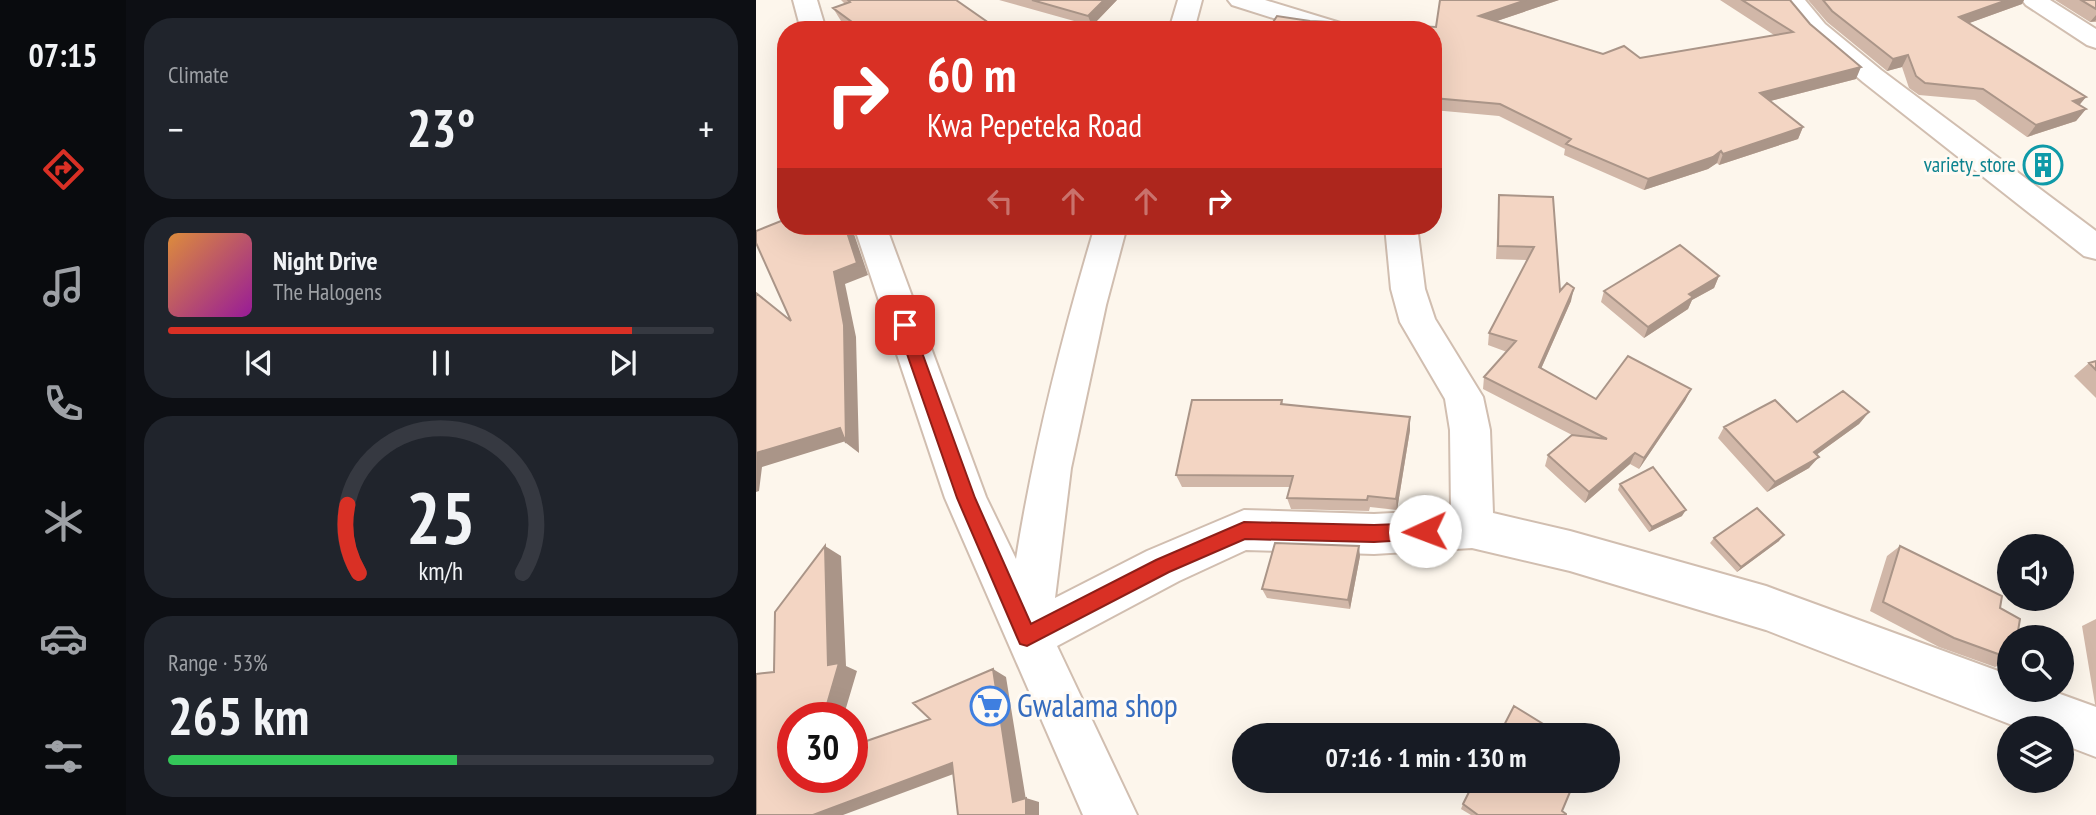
<!DOCTYPE html>
<html lang="en">
<head>
<meta charset="utf-8">
<style>
  body { margin:0; font-family:"PT Sans Narrow",sans-serif; background:#20242c; color:#f1f3f6; height:100vh; display:flex; flex-direction:column; font-size:26px; white-space:nowrap }
  * { box-sizing:border-box; margin:0 }
  p { font-size:23px; color:#9ea1a6 }
  .icon { flex:none; width:38px; height:38px; fill:none; stroke:currentColor; stroke-width:2; stroke-linecap:round; stroke-linejoin:round }
  .map { position:relative; flex:1; overflow:hidden }
  .panel { display:flex; flex-direction:column; gap:18px; padding:18px; background:#0d0f14; width:630px }
  .panel>* { flex:none }
  .top-card { position:absolute; left:21px; top:21px; width:665px; height:214px; border-radius:28px; box-shadow:0 7px 28px #0002; background:#d93025; color:#fff; overflow:hidden }
  .buttons { position:absolute; left:1241px; top:534px; display:grid; gap:14px }
  .buttons a { display:grid; place-items:center; width:77px; height:77px; border-radius:50%; background:#171b24; box-shadow:0 7px 28px #0002; font-size:35px }
  .speed { position:absolute; left:21px; top:702px; display:flex; gap:14px; font-size:35px; font-weight:700; text-align:center }
  .speed>* { display:grid; place-content:center; width:91px; height:91px; border-radius:50%; background:#171b24; box-shadow:0 7px 28px #0002; line-height:1 }
  .speed .limit { border:10px solid #d22; background:#fff; color:#111 }
  .pin { position:absolute; display:grid; place-items:center; width:60px; height:60px; color:#fff; margin:-30px; border-radius:14px; box-shadow:0 4px 10px #0006 }
  .me { position:absolute; width:77px; margin:-38px; rotate:268deg; stroke-linejoin:round; filter:drop-shadow(0 0 5px #0008) }
  .turn { display:flex; align-items:center; gap:24px; height:147px; padding:0 35px; font-size:32px }
  .turn .icon { width:91px; height:91px; stroke-width:2.5 }
  .turn b { display:block; font-size:49px; line-height:60px }
  .lanes { display:flex; align-items:center; height:66px; padding:0 35px; background:#0003; justify-content:center; gap:35px; direction:ltr }
  .lanes .off { opacity:.35 }
  .big { font-size:52px; font-weight:800; line-height:1.1 }
  .panel .card { flex:1; display:flex; flex-direction:column; justify-content:center; gap:10px; min-width:0; padding:0 24px; border-radius:28px; background:#20242c }
  .panel .dial { align-items:center; gap:0 }
  .dial svg { height:182px; overflow:visible; fill:none; stroke:#363941; stroke-width:7; stroke-linecap:round; text-anchor:middle }
  .dial text { fill:#f1f3f6; stroke:none }
  .song { display:flex; align-items:center; gap:21px }
  .cover { width:84px; height:84px; border-radius:10px; background:linear-gradient(135deg,hsl(30 70% 55%),hsl(300 70% 35%)) }
  .played { height:7px; border-radius:4px; background:linear-gradient(90deg,#d93025 85%,#363941 85%) }
  .keys { display:flex; justify-content:space-around; direction:ltr }
  .heat { display:flex; justify-content:space-between; align-items:center; font-size:38px; direction:ltr }
  .charge { height:10px; border-radius:5px; background:linear-gradient(90deg,#34c759 53%,#363941 0) }
  .trip { position:absolute; left:476px; top:723px; width:388px; height:70px; border-radius:35px; background:#171b24; box-shadow:0 7px 28px #0002; font-weight:800; line-height:70px; text-align:center }
  main { display:flex; flex:1; min-height:0 }
  .dock { display:flex; flex-direction:column; width:126px; justify-content:space-around; align-items:center; background:#090b0e; color:#9ea1a6 }
  .dock .icon { width:49px; height:49px }
  .dock .selected { color:#d93025 }
  .dock b { font-size:32px; color:#f1f3f6 }
  .map>svg:first-child { display:block }
  .lines { fill:none; stroke-linecap:round; stroke-linejoin:round }
  .minor-casing { stroke:#d1beb0; stroke-width:4 }
  .tertiary-casing { stroke:#d1beb0; stroke-width:4 }
  .minor { fill:#fff; fill-rule:evenodd }
  .tertiary { fill:#fff; fill-rule:evenodd }
  .wall { fill:#d1b7a8 }
  .shaded-wall { fill:#aa9588 }
  .building { fill:#f3d5c3; stroke:#aa9588; stroke-width:2 }
  .route { fill:#d93025; stroke:#8d1f18; stroke-width:2 }
  .labels { text-anchor:middle; stroke-width:6; stroke-linejoin:round; paint-order:stroke }
  .far-culture-label { font-size:21px; fill:#0d838f; stroke:#fffaf3; text-anchor:end }
  .near-shop-label { font-size:32px; fill:#366cbe; stroke:#fffaf3; text-anchor:start }
</style>
</head>
<body>
<main>
<nav class="dock">
<b>07:15</b>
<svg class="icon selected" aria-label="directions" viewBox="0 0 24 24"><path d="M12 3l9 9-9 9-9-9zM9 14v-3h6M13 9l2 2-2 2"/></svg>
<svg class="icon" aria-label="music" viewBox="0 0 24 24"><path d="M9 18V5l10-2v13"/><circle cx="6" cy="18" r="3"/><circle cx="16" cy="16" r="3"/></svg>
<svg class="icon" aria-label="phone" viewBox="0 0 24 24"><path d="M5 4h4l2 5-3 2q2 4 5 5l2-3 5 2v4C11 20 4 13 5 4z"/></svg>
<svg class="icon" aria-label="climate" viewBox="0 0 24 24"><path d="M12 3v18M4 7l16 10M4 17L20 7"/></svg>
<svg class="icon" aria-label="car" viewBox="0 0 24 24"><path d="M5 17H2v-5l4-1 3-4h7l3 4 3 1v5h-3M9 17h6M6 11h13"/><circle cx="7" cy="17" r="2"/><circle cx="17" cy="17" r="2"/></svg>
<svg class="icon" aria-label="filters" viewBox="0 0 24 24"><path d="M4 7h16M4 17h16"/><circle cx="9" cy="7" r="2"/><circle cx="15" cy="17" r="2"/></svg>
</nav>
<section class="panel">
<div class="card"><p>Climate</p>
<div class="heat"><a>−</a><b class="big">23°</b><a>+</a></div>
</div>
<div class="card">
<div class="song"><i class="cover"></i><div><b>Night Drive</b><p>The Halogens</p></div></div>
<div class="played"></div>
<div class="keys"><svg class="icon" aria-label="previous" viewBox="0 0 24 24"><path d="M18 5L8 12l10 7zM5 5v14"/></svg><svg class="icon" aria-label="pause" viewBox="0 0 24 24"><path d="M8 5v14M16 5v14"/></svg><svg class="icon" aria-label="next" viewBox="0 0 24 24"><path d="M6 5l10 7-10 7zM19 5v14"/></svg></div>
</div>
<div class="card dial"><svg viewBox="0 0 100 80">
<path d="M14 69A42 42 0 1 1 86 69"/>
<path d="M14 69A42 42 0 0 1 9 39" stroke="#d93025"/>
<text x="50" y="56" font-size="32" font-weight="700">25</text>
<text x="50" y="72" font-size="11">km/h</text>
</svg></div>
<div class="card"><p>Range · 53%</p><b class="big">265 km</b><div class="charge"></div></div>
</section>
<div class="map">
<svg width="1340" height="815" viewBox="0 0 1340 815">
  <rect width="100%" height="100%" fill="#fdf6ec"/>
  <g class="lines">
    <defs>
      <path id="minor" d="M37,0H61L70,30H45Z
        M422,0H446L438,30H413Z
        M472,0H509L591,25L594,30H555L476,5Z
        M1266,0H1294L1340,29V48L1331,45L1270,5Z
        M98,226H130L230,497L260,559C278,446 306,336 339,226H371L350,305L315,468L299,598L391,551L488,510L618,514L695,510L694,430L689,399L644,322L635,289L629,226H661L669,289L679,319L727,397L734,430L737,513L814,531L1010,586L1253,675V690H1293L1340,707V757L1306,744V728H1264L1010,630L814,571L716,548L618,554L490,550L423,581L301,646L381,815H327L189,498Z"/>
      <path id="tertiary" d="M1024,0H1049L1069,24L1125,70L1340,231V259L1328,256L1107,82L1051,34Z"/>
    </defs>
    <use href="#minor" class="minor-casing"/>
    <use href="#tertiary" class="tertiary-casing"/>
    <use href="#minor" class="minor"/>
    <use href="#tertiary" class="tertiary"/>
  </g>
  <path class="wall" d="M85,0H200L243,30H98L85,21L77,8L89,4Z
    M243,0H361L336,26Z
    M684,0H803L741,21L847,54L884,58L1018,35L964,0H1034L1100,79L1014,101L1047,127L1042,139L963,165L961,163L952,169L888,190L808,155L809,149L743,116L677,110V30L554,21L680,27Z
    M1052,0H1268L1266,4L1213,23L1330,97L1323,105L1330,109L1320,121L1271,137L1219,100L1163,95L1153,88L1146,67L1131,71L1071,22Z
    M1299,0H1340V22H1334Z
    M743,195L797,197L804,291L815,301L785,369L840,399L935,389L929,401L883,469L874,464L829,503L789,466L792,455L818,436L727,389L728,377L751,352L732,345L733,333L771,260L740,259Z
    M963,276L958,288L936,300L932,309L888,338L845,302L848,291Z
    M1340,361V398L1318,376L1333,363Z
    M526,400L527,404L654,430L641,510L614,507L613,511L535,509L531,498L534,487H426L420,475Z
    M1113,412L1103,424L1060,455L1053,468L1011,492L962,438L968,427L1041,422Z
    M864,484L926,516L893,532L862,490Z
    M958,538L1023,541L981,572L954,543Z
    M1144,546L1244,608L1253,637V661L1239,667L1183,647L1114,611L1131,556Z
    M604,556L594,609L511,598L506,589Z
    M1340,619V706L1339,704L1326,626Z
    M707,804L810,815H715L705,809Z"/>
  <path class="shaded-wall" d="M348,0H361L336,26L332,16Z
    M770,0H803L723,27V16Z
    M1251,0H1268L1266,4L1197,29L1203,17Z
    M1340,15V20L1339,21L1334,22Z
    M1152,55L1146,67L1131,71L1137,59Z
    M1105,67L1100,79L999,105L1004,93Z
    M1330,97L1320,109L1317,101Z
    M1330,109L1320,121L1271,137L1280,125Z
    M1047,127L1042,139L963,165L967,154Z
    M965,151L961,163L952,169L888,190L892,179Z
    M89,226H91L98,234L112,275L89,284L100,337L103,453L90,443V441L6,467L3,491L0,492V453L78,272Z
    M963,276L958,288L936,300L932,309L888,338L892,327L933,294Z
    M818,288L815,301L780,380L783,367Z
    M935,389L929,401L883,469L888,458Z
    M1113,412L1103,424L1049,463L1058,452Z
    M654,417V430L641,510L640,499Z
    M879,453L874,464L829,503L833,492Z
    M1063,457L1053,468L1011,492L1019,482Z
    M930,510L926,516L893,532L896,527Z
    M1028,535L1023,541L981,572L985,567Z
    M69,546L85,556L90,666L101,671L87,718H67L72,665Z
    M603,546L604,556L594,609L592,600Z
    M237,669L250,677L270,800V798L283,802V815H270L257,802Z
    M196,763L211,769L87,815H57Z"/>
  <path class="building" d="M92,0H200L243,30H107L77,8L94,2Z
    M276,0H348L332,16Z
    M684,0H770L723,16L847,54L868,46L884,58L1037,32L986,0H1034L1054,24L1105,67L1004,93L1047,127L967,154L965,151L957,157L892,179L810,144L815,139L744,104L677,98V30H512L521,16L554,21L680,27Z
    M1067,0H1251L1203,17L1330,97L1317,101L1330,109L1280,125L1227,89L1169,83L1160,76L1152,55L1137,59L1076,11Z
    M1325,0H1340V9Z
    M743,195L797,197L804,291L811,283L818,288L783,367L840,399L872,356L935,389L888,458L879,453L833,492L792,455L816,435L851,439L728,377L760,341L733,333L778,247L742,246Z
    M30,219V226H89L101,263L78,272L88,325L90,443L84,428L0,453V293L35,321L0,243V231Z
    M924,245L963,276L933,294L937,297L892,327L848,291Z
    M1340,361V370L1333,363Z
    M1087,391L1113,412L1058,452L1063,457L1019,482L968,427L1019,400L1041,422Z
    M436,400H526L525,404L654,417L640,499L612,496L611,500L531,498L537,476L420,475Z
    M897,467L930,510L896,527L864,484Z
    M1001,508L1028,535L985,567L958,538Z
    M519,543L603,546L592,600L506,589Z
    M69,546L72,665L83,663L67,718H37V777H96V746L174,719L157,703L237,669L257,802L270,798V815H202L196,763L57,815H0V674L18,672L19,612Z
    M1144,546L1246,596L1244,608L1264,619L1261,637H1253V658L1198,638L1127,602Z
    M758,706L805,735H743Z
    M719,780H819L806,811L810,814V815H722L707,804Z"/>
  <path class="route" d="M149,319L156,325L219,498L275,624L400,560L488,522L618,525L669,523L675,526L678,531L675,537L669,539L618,542L489,539L413,572L271,646L264,644L201,498L141,325Z"/>
  <defs>
    <symbol id="building-ring" viewBox="-11 -11 22 22"><circle r="9.5" fill="#fffaf3" stroke="#0f9aa8" stroke-width="1.5"/><path d="M-4-6H4V6H1V3H-1V6H-4ZM-2.5-4.3h1.7v1.8h-1.7ZM.8-4.3h1.7v1.8H.8ZM-2.5-1h1.7V.8h-1.7ZM.8-1h1.7V.8H.8Z" fill="#0f9aa8"/></symbol>
    <symbol id="supermarket-ring" viewBox="-11 -11 22 22"><circle r="9.5" fill="#fffaf3" stroke="#3f7fe0" stroke-width="1.5"/><path d="M-6-5.5h2.5l.6 2H6L4.5 2H-2.5L-4.4-4H-6ZM-1.5 3.2a1.3 1.3 0 1 0 .1 0ZM3 3.2a1.3 1.3 0 1 0 .1 0Z" fill="#3f7fe0"/></symbol>
  </defs>
  <g fill-rule="evenodd">
    <use href="#building-ring" x="1265" y="143" width="44" height="44"/>
    <use href="#supermarket-ring" x="212" y="684" width="44" height="44"/>
  </g>
  <g class="labels">
    <g class="far-culture-label">
      <text x="1260" y="172">variety_store</text>
    </g>
    <g class="near-shop-label">
      <text x="261" y="717">Gwalama shop</text>
    </g>
  </g>
</svg>
<div class="buttons">
<a><svg class="icon" aria-label="sound" viewBox="0 0 24 24"><path d="M4 9h4l5-4v14l-5-4H4zM17 9q2 3 0 6"/></svg></a>
<a><svg class="icon" aria-label="search" viewBox="0 0 24 24"><circle cx="10" cy="10" r="6"/><path d="M15 15l6 6"/></svg></a>
<a><svg class="icon" aria-label="layers" viewBox="0 0 24 24"><path d="M12 4l9 5-9 5-9-5zM3 14l9 5 9-5"/></svg></a>
</div>
<div class="speed"><div class="limit">30</div></div>
<div class="pin" style="left:149px;top:325px;background:#d93025"><svg class="icon" aria-label="arrive" viewBox="0 0 24 24"><path d="M6 21V4h12l-3 4 3 4H6"/></svg></div>
<svg class="me" style="left:669px;top:531px" viewBox="-20 -20 40 40"><circle r="19" fill="#fff"/><path d="M0-13L10 11 0 6-10 11z" fill="#d93025"/></svg>
<div class="trip">07:16 · 1 min · 130 m</div>
<div class="top-card">
<div class="turn"><svg class="icon" aria-label="right" viewBox="0 0 24 24"><path d="M7 20v-9h11M14 6l5 5-5 5"/></svg><div><b>60 m</b>Kwa Pepeteka Road</div></div>
<div class="lanes"><svg class="icon off" aria-label="left" viewBox="0 0 24 24"><path d="M17 20v-9H6M10 6l-5 5 5 5"/></svg><svg class="icon off" aria-label="ahead" viewBox="0 0 24 24"><path d="M12 20V5M6 11l6-6 6 6"/></svg><svg class="icon off" aria-label="ahead" viewBox="0 0 24 24"><path d="M12 20V5M6 11l6-6 6 6"/></svg><svg class="icon" aria-label="right" viewBox="0 0 24 24"><path d="M7 20v-9h11M14 6l5 5-5 5"/></svg></div>
</div>
</div>
</main>
</body>
</html>
